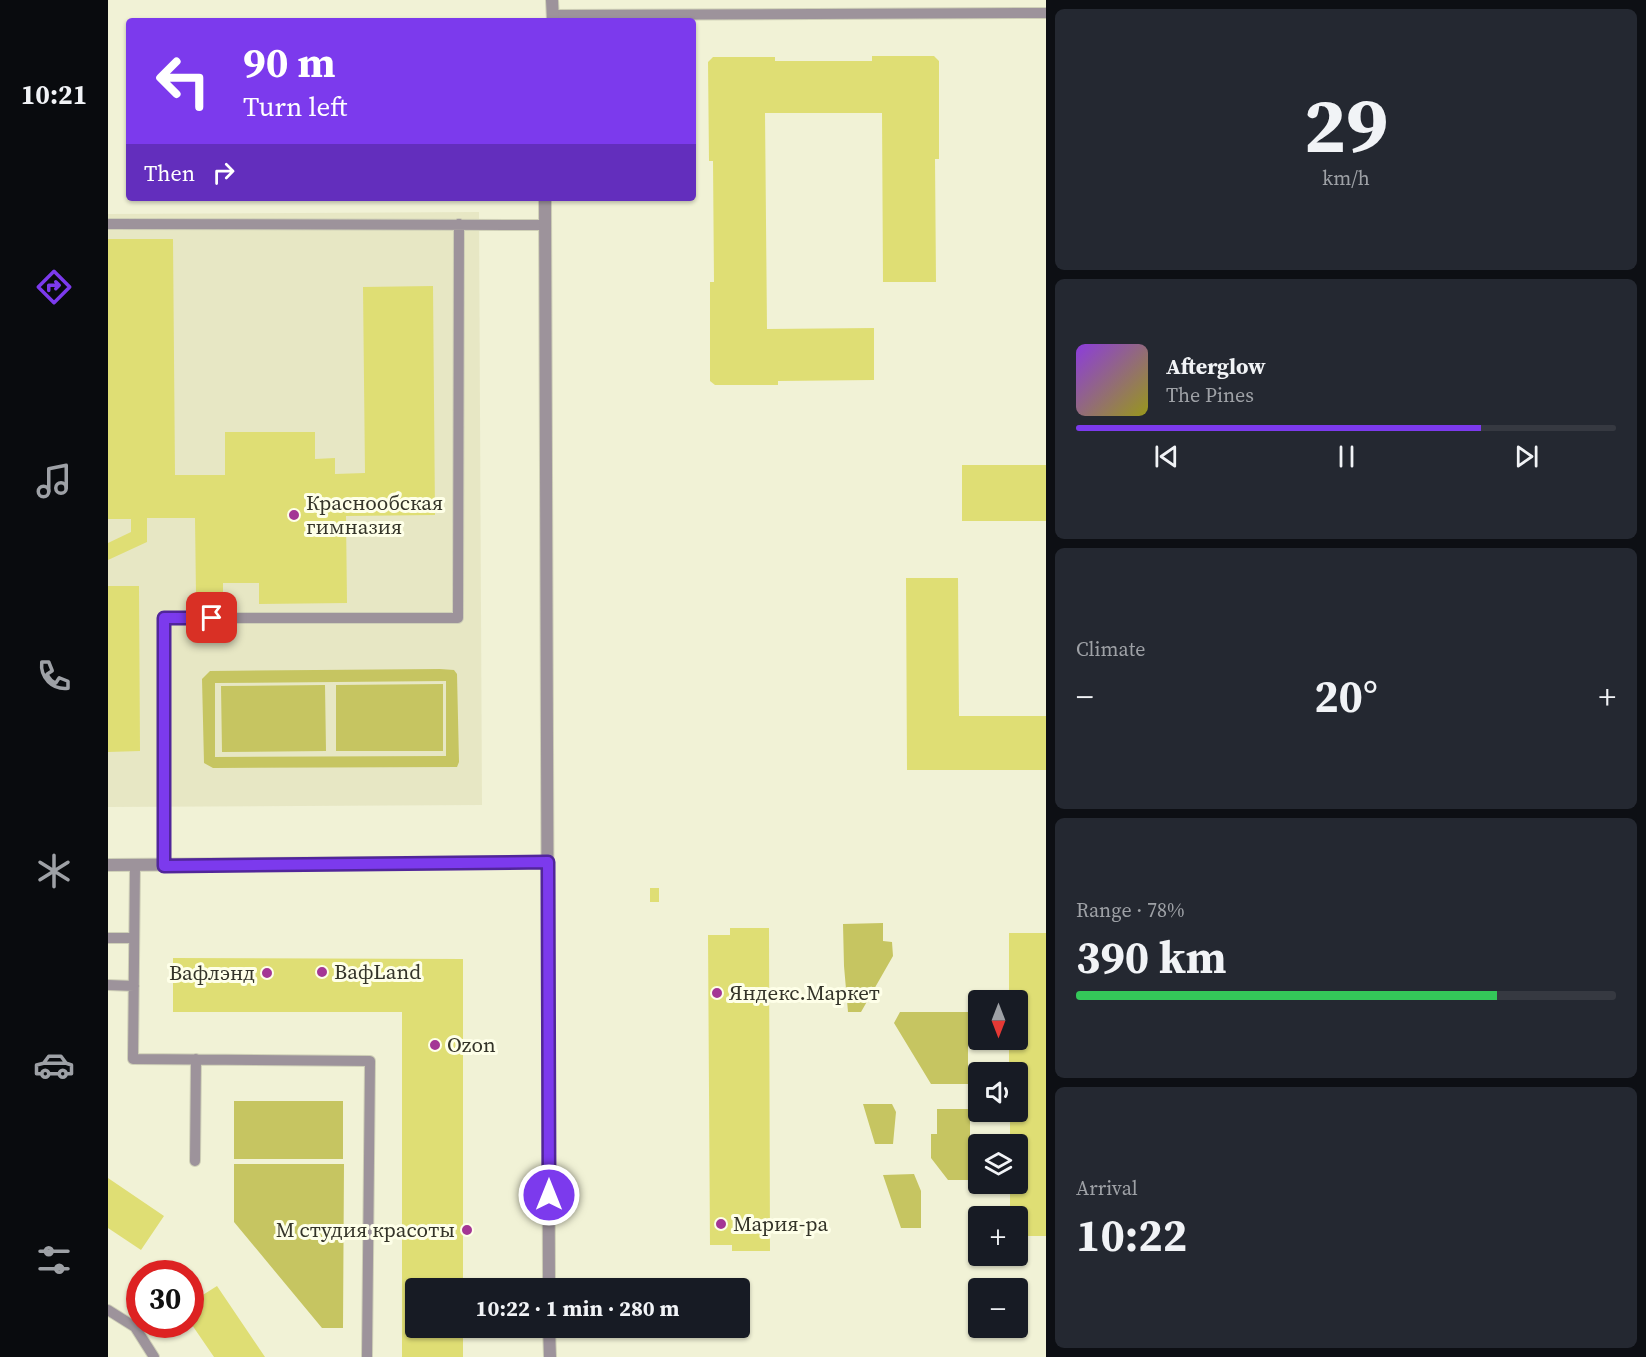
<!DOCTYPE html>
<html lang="en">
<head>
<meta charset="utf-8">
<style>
  body { margin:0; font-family:"Source Serif 4",serif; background:#242831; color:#f1f3f6; height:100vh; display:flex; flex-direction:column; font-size:22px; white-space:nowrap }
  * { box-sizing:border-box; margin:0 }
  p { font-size:20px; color:#9ea1a6 }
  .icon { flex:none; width:33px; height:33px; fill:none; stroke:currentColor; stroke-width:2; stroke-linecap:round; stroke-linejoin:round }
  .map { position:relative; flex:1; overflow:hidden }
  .details { display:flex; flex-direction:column; gap:9px; padding:9px; background:#0d0f14; width:600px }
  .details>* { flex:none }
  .hud { position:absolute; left:18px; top:18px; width:570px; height:183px; border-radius:6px; box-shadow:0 2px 4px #0004; background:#7c3aed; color:#fff; overflow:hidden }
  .needle { width:39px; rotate:180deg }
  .controls { position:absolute; left:860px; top:990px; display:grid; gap:12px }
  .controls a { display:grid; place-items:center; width:60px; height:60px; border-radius:6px; background:#171b24; box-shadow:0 2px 4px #0004; font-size:30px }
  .speed { position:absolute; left:18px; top:1260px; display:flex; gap:12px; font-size:30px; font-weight:700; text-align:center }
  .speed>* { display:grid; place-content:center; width:78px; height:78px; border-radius:50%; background:#171b24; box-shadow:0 2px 4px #0004; line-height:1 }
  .speed .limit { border:9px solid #d22; background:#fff; color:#111 }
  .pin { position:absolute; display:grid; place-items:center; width:51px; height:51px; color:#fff; margin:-26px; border-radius:12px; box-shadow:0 3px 9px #0006 }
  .me { position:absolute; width:66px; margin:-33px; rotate:0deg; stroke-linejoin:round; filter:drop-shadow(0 0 4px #0008) }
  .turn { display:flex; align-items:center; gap:21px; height:126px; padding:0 18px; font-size:27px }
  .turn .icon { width:78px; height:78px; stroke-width:2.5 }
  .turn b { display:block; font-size:42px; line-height:51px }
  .then { display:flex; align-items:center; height:57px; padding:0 18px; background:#0003; gap:12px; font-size:22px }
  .big { font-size:45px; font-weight:700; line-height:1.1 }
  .details .tile { flex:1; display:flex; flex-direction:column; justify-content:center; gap:9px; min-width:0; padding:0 21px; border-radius:9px; background:#242831 }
  .details .dial { align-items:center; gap:0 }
  .dial b { font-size:78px; line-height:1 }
  .song { display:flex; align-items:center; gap:18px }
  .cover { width:72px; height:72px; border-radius:9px; background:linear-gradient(135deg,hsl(270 70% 55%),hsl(60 70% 35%)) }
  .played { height:6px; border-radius:3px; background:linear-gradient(90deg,#7c3aed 75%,#363941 75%) }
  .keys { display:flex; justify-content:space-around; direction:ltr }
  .heat { display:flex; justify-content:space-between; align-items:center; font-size:33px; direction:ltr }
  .charge { height:9px; border-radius:4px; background:linear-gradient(90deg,#34c759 78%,#363941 0) }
  .trip { position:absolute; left:297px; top:1278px; width:345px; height:60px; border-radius:6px; background:#171b24; box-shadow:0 2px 4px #0004; font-weight:700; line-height:60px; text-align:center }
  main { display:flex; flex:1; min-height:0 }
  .dock { display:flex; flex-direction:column; width:108px; justify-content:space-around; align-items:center; background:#090b0e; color:#9ea1a6 }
  .dock .icon { width:42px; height:42px }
  .dock .current { color:#7c3aed }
  .dock b { font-size:27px; color:#f1f3f6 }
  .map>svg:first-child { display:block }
  .built { fill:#e7e7c4 }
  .green { fill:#c6c561; fill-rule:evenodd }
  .building { fill:#dfde74 }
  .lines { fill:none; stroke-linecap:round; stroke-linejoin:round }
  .service-casing { stroke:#cfd0b7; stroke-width:12 }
  .minor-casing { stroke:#cfd0b7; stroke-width:14 }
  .service { stroke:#9d939b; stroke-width:10 }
  .minor { stroke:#9d939b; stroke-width:12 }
  .route-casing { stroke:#51269a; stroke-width:15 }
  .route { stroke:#7c3aed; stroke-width:10 }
  .poi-dot { fill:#a43695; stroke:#feffe8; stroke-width:2 }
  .labels { text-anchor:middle; stroke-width:6; stroke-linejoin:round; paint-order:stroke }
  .poi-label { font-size:21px; fill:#343429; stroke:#feffe8; text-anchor:start }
</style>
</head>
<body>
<main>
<nav class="dock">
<b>10:21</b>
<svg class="icon current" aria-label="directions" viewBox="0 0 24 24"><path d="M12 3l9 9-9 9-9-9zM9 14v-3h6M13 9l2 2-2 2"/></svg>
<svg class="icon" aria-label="music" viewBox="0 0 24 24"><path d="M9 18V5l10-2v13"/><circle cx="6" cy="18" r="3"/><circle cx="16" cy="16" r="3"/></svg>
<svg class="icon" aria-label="phone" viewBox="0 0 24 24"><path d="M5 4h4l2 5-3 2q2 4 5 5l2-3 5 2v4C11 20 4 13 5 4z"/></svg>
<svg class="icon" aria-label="climate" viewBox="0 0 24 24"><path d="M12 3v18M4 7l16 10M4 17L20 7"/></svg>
<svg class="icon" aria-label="car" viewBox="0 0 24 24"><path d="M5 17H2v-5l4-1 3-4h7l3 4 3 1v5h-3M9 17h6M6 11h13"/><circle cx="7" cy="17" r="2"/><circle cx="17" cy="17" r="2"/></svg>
<svg class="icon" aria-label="filters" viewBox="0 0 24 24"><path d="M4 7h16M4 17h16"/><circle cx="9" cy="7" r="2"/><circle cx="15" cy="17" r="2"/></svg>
</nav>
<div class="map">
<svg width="938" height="1357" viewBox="0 0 938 1357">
  <rect width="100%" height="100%" fill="#f1f2d6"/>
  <path class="built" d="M371,212L374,805L0,807V214Z"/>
  <path class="green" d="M332,669L346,670L349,674L351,762L349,767L105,768L96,763L94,679L102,671ZM338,681V756L107,757V683Z
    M335,684V751H228V685Z
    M217,685L218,751L114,752L113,686Z
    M775,923V941L784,942L785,956L753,1012H740L736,966L735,924Z
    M792,1012H860V1084H823L786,1023Z
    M126,1101H235V1159H126Z
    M755,1104H784L788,1112L785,1144H767Z
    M829,1109H862V1160H870V1180H840L823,1158V1134H829Z
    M126,1164H236L235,1328H214L126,1222Z
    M806,1174L813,1191V1228H793L775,1175Z"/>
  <path class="building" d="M764,56H826L831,61V159H827L828,282H775L774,113H657L659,329L766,328V380L670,381V385H607L602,381V282H606L605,161H601L600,62L605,57H667V61H764Z
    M0,239H65L67,475H117V432H207V459L227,458V474L257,473L255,287L325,286L327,515L238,516L239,603L151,604V583H115V595H88L87,518H39V542L0,560V543L23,532V519H0Z
    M854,465H938V521H854Z
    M798,578H850L851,716H938V770H799Z
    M0,586H31L32,751L0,752Z
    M542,888H551V902H542Z
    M622,928H661L662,1251H624V1245H602L600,935H622Z
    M901,933H938V1236H909V1216H902V1184H909V1144H902V1112H909V1072H901V1040H909V1000H901Z
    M65,958L355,959V1288H308V1328H355V1357H294V1012H65Z
    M0,1178L56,1216L33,1250L0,1228Z
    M109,1286L157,1357H106L82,1322V1303Z"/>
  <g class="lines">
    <defs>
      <path id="service" d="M445,15L938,13
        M0,224L436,225
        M27,866L25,1059L262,1061L259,1357
        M56,866V618H350L351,224
        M0,938H26
        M0,985L26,986
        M87,1161L88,1059
        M0,1310L27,1327L46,1357"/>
      <path id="minor" d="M444,0L445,21
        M437,198L441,1288
        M0,865L440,862
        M441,1328L442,1357"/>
    </defs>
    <use href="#service" class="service-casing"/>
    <use href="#minor" class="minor-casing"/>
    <use href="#service" class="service"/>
    <use href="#minor" class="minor"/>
  </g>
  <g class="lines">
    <defs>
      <path id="route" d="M104,618H56V866L440,862L441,1195"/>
    </defs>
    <use href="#route" class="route-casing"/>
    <use href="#route" class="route"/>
  </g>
  <g class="poi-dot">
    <circle cx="186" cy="515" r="6"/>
    <circle cx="214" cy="972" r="6"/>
    <circle cx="159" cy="973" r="6"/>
    <circle cx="609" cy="993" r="6"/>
    <circle cx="327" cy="1045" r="6"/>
    <circle cx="613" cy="1224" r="6"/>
    <circle cx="359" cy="1230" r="6"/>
  </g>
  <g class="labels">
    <g class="poi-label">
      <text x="198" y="510">Краснообская<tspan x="198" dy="24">гимназия</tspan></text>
      <text x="226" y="979">ВафLand</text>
      <text x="147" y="980" text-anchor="end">Вафлэнд</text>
      <text x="621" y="1000">Яндекс.Маркет</text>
      <text x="339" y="1052">Ozon</text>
      <text x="625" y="1231">Мария-ра</text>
      <text x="347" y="1237" text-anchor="end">M студия красоты</text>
    </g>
  </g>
</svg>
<div class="controls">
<a><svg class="needle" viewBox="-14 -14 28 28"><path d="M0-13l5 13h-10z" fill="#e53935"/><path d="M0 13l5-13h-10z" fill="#9ea1a6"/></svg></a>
<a><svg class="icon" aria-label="sound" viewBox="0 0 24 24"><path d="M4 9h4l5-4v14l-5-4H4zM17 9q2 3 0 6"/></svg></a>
<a><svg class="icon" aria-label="layers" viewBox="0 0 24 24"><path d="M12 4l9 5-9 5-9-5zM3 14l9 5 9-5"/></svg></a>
<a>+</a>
<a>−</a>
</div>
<div class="speed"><div class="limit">30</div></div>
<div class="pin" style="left:104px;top:618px;background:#d93025"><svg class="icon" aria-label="arrive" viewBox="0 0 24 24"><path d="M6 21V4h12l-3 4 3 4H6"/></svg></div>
<svg class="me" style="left:441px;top:1195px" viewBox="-20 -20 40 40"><circle r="17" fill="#7c3aed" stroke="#fff" stroke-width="3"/><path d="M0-11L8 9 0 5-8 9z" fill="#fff"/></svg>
<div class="trip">10:22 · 1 min · 280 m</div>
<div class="hud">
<div class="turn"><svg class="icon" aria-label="left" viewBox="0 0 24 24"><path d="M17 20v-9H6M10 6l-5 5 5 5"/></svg><div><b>90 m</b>Turn left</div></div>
<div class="then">Then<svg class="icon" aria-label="right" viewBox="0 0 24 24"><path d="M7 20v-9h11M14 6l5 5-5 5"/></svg></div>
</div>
</div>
<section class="details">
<div class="tile dial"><b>29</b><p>km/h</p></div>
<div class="tile">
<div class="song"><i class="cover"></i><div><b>Afterglow</b><p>The Pines</p></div></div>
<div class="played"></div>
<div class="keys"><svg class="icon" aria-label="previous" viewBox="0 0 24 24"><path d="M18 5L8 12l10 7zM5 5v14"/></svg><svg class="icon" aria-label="pause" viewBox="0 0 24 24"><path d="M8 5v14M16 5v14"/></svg><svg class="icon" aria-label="next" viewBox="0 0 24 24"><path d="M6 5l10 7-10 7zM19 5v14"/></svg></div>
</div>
<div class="tile"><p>Climate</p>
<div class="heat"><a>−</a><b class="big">20°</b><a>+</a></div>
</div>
<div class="tile"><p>Range · 78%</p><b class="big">390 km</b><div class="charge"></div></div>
<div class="tile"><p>Arrival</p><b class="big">10:22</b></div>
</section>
</main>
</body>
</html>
